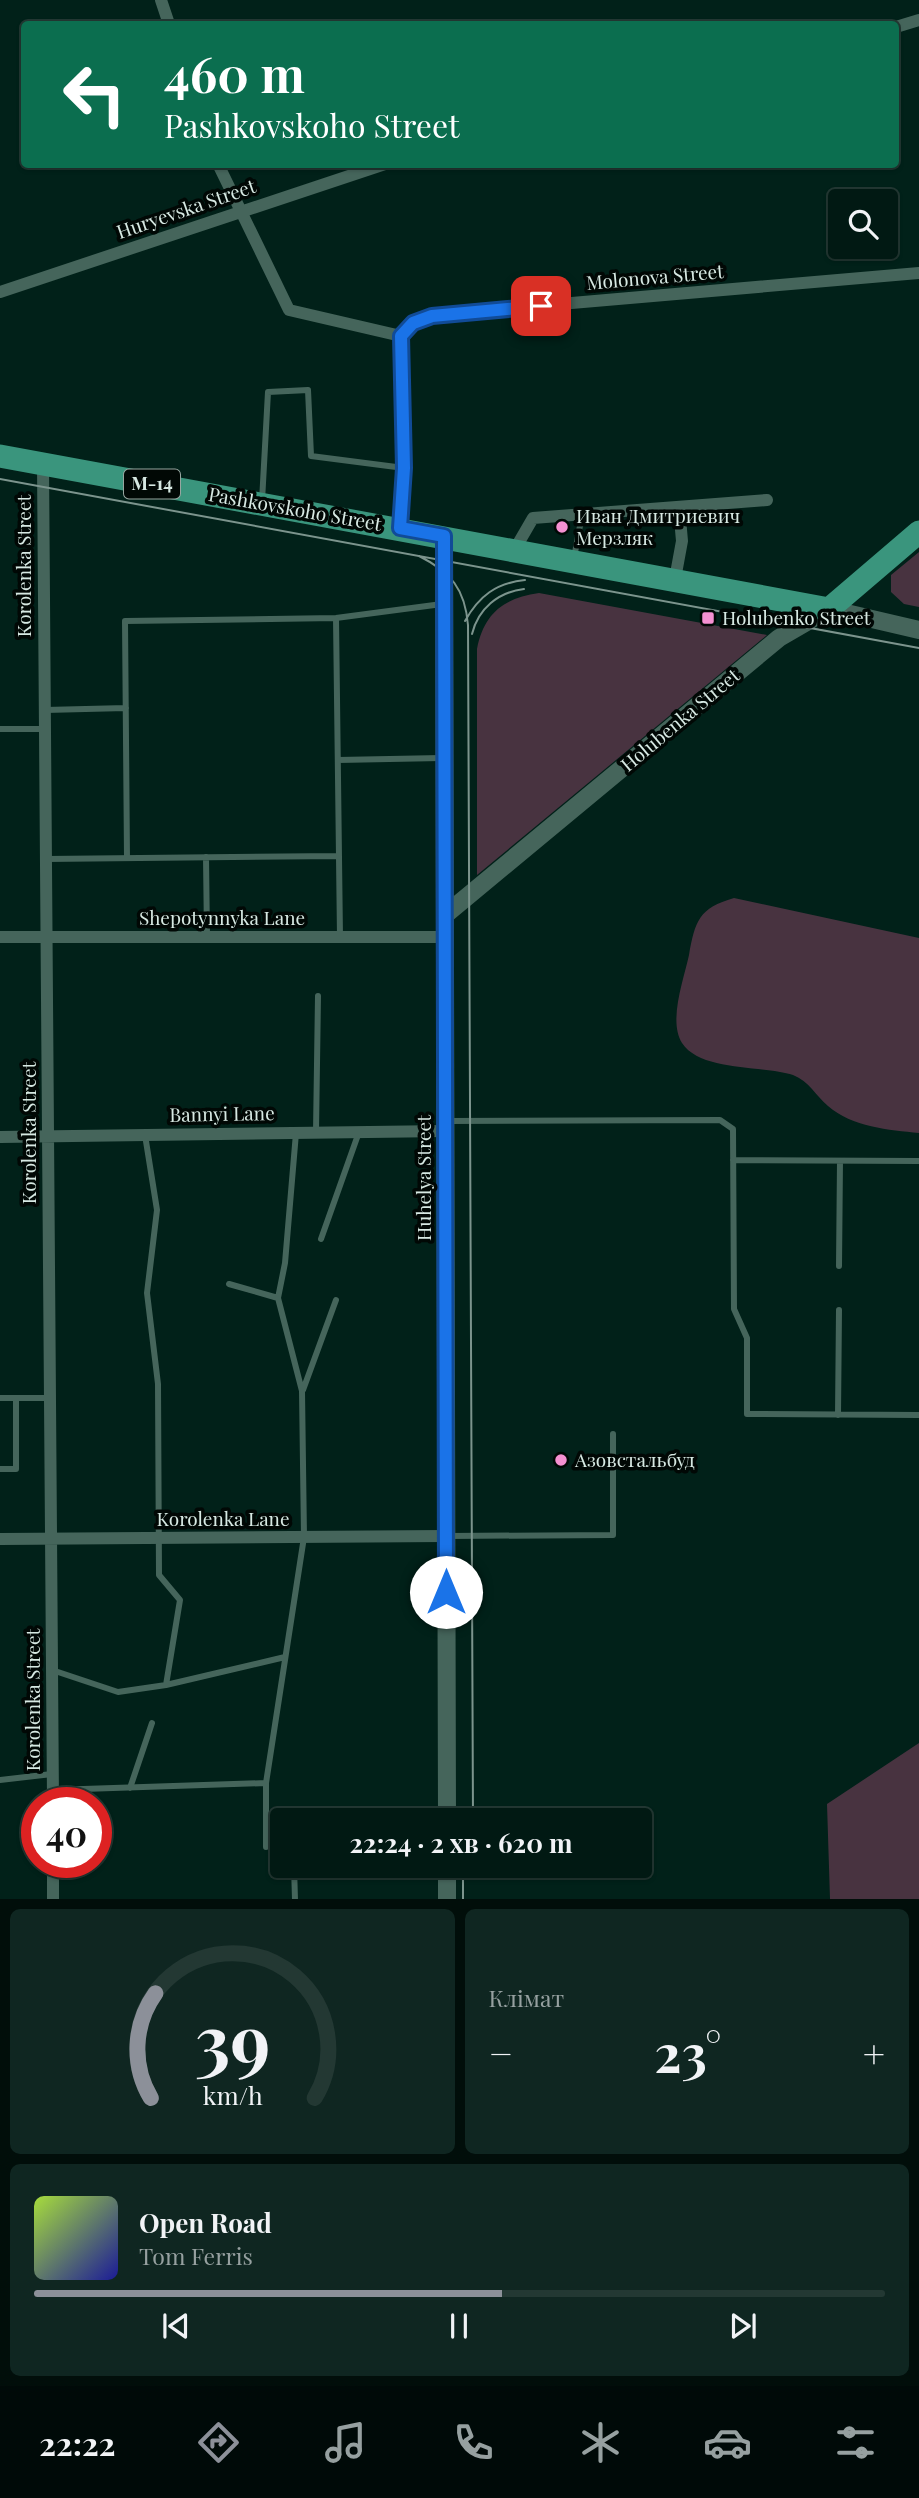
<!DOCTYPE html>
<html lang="uk">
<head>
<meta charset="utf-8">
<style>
  body { margin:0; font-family:"Playfair Display",serif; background:#0f2621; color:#f1f3f6; height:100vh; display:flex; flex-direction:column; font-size:26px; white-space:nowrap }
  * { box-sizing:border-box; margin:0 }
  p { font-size:23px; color:#96a0a0 }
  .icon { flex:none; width:38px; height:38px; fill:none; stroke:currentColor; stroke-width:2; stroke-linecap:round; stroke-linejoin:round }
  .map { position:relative; height:1899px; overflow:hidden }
  .sheet { display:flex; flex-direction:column; gap:10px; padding:10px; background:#010e0a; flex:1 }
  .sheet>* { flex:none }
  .banner { position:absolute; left:21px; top:21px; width:878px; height:147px; border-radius:7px; box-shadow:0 2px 5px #0004,0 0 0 2px #233833; background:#0b6e4f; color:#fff; overflow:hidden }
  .tools { position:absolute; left:828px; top:189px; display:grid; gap:14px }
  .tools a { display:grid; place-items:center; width:70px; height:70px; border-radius:7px; background:#011913; box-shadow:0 2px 5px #0004,0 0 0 2px #233833; font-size:35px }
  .speed { position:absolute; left:21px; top:1787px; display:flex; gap:14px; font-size:35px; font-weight:700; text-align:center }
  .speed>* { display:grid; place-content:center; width:91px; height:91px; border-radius:50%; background:#011913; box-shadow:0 2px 5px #0004,0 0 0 2px #233833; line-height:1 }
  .speed .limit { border:10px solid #d22; background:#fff; color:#111 }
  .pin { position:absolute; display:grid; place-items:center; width:60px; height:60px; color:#fff; margin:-30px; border-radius:14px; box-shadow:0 4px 10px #0006 }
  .me { position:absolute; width:77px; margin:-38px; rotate:0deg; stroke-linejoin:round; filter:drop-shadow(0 0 5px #0008) }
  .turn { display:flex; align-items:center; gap:24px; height:147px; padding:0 28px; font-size:32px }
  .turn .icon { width:91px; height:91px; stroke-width:2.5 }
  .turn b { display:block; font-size:49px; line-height:60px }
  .big { font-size:52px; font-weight:700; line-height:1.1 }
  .sheet .card { flex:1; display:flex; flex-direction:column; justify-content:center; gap:10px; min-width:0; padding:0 24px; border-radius:10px; background:#0f2621 }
  .sheet .dial { align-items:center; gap:0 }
  .dial svg { height:182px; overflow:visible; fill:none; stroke:#233833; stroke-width:7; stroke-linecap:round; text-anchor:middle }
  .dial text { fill:#f1f3f6; stroke:none }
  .song { display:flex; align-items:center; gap:21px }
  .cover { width:84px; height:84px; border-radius:10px; background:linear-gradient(135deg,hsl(80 70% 55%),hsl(240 70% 35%)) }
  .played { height:7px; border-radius:4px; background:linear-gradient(90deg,#8c9099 55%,#233833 55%) }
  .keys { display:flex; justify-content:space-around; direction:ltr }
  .heat { display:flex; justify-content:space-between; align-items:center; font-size:38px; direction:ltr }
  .sheet .tiles { flex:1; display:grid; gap:10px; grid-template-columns:1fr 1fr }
  .card:last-child { grid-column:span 2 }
  .trip { position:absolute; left:270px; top:1808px; width:382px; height:70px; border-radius:7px; background:#011913; box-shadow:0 2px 5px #0004,0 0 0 2px #233833; font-weight:700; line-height:70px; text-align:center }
  .tab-bar { display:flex; height:112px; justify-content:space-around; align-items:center; background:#000a08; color:#96a0a0 }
  .tab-bar .icon { width:49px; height:49px }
  .tab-bar .on { color:#8c9099 }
  .tab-bar b { font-size:32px; color:#f1f3f6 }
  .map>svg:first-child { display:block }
  .green { fill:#483340 }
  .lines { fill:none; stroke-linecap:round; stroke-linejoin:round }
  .lane { stroke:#45655b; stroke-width:6 }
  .street { stroke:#45655b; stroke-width:12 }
  .secondary { stroke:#45655b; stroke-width:18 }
  .highway { stroke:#3a957d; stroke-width:23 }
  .tram { stroke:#7c948d; stroke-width:2 }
  .route-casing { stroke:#114b97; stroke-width:18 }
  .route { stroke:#1a73e8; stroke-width:12 }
  .poi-dot { fill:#f591d2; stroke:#010805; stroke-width:2.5 }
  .labels { text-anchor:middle; stroke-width:7; stroke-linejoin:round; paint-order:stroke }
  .shield { fill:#010805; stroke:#97a6a0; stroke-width:2 }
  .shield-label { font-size:18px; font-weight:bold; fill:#d7e9e3 }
  .street-label { font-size:19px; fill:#d7e9e3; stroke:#010805 }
  .poi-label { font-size:19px; fill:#d7e9e3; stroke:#010805; text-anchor:start }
</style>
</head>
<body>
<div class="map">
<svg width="919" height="1900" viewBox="0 0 919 1900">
  <rect width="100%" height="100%" fill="#012119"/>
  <path class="green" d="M919,552V607L904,604L891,592V575Z
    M539,593L767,635L477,875V649C484,613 504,598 539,593Z
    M734,898L919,938V1133C889,1130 852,1127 828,1106C816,1096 809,1081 793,1075C763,1065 701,1072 682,1043C668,1021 684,979 689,955C695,921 699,908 734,898Z
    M919,1743V1899H830L827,1804Z"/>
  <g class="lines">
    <path class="lane" d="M262,501L268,392L308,390L311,456L404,468
      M574,558L582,515
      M336,618L340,937
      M45,710L126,708
      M0,729H45
      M338,760L441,758
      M206,857L207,937
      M127,858L125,621L336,618L442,604
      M46,859L339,856
      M447,1121L720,1120L733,1129L734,1309L747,1338V1414L919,1415
      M316,1132L318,996
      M145,1135L157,1210L147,1293L158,1384L159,1575L180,1600L166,1685
      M733,1160L919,1161
      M321,1239L359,1132
      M839,1266L840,1161
      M229,1284L278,1298
      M303,1390L336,1300
      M0,1398H50
      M838,1415L839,1310
      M0,1469H16V1398
      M448,1536L613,1535V1434
      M52,1670L118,1692L166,1685L285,1657
      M0,1780L52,1774
      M130,1788L152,1723
      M53,1790L266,1783
      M347,1820L351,1814H445
      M266,1847V1783L304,1537L302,1391L278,1298L285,1263L296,1133
      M294,1866L295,1900"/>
    <path class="street" d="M161,0L169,24
      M896,27L919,20
      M218,164L289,310L401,336
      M0,292L385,164
      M401,336L413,323L432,315L919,273
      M43,464L53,1802
      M400,528L404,468L401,336
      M515,549L533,518L767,500
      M675,579L682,541L679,507
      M0,937H445
      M0,1137L445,1131
      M0,1539L446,1536
      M53,1862V1900"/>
    <path class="secondary" d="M444,536L447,1820
      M445,915L779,638L829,609L919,630
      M447,1866V1900"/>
    <path class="highway" d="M0,456L829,609L919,532"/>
    <path class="tram" d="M0,479L919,648
      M419,556C451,572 465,589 468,625L473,1820
      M465,621C479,596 496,583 525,580
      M472,634C478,609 498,592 524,589
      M463,1866V1900"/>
  </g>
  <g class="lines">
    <defs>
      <path id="route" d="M446,1592L444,536L400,528L404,468L401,336L413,323L432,316L541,306"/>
    </defs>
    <use href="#route" class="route-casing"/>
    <use href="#route" class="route"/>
  </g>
  <g class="poi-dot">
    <circle cx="562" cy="527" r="7"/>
    <rect x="701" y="611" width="14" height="14" rx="3.5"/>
    <circle cx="561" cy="1460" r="7"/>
  </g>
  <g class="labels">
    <rect class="shield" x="124" y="469.5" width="56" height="29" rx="5"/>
    <g class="shield-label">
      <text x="152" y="490">М-14</text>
    </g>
    <g class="street-label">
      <text transform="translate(186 209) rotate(-19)" y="7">Huryevska Street</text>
      <text transform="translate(655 277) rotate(-5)" y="7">Molonova Street</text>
      <text transform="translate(295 509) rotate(10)" y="7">Pashkovskoho Street</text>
      <text transform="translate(24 566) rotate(-90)" y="7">Korolenka Street</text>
      <text transform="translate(680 720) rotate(-40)" y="7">Holubenka Street</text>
      <text x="222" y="925">Shepotynnyka Lane</text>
      <text transform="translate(222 1114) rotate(-1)" y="7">Bannyi Lane</text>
      <text transform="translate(29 1133) rotate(-90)" y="7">Korolenka Street</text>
      <text transform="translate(424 1178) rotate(-90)" y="7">Huhelya Street</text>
      <text x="223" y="1526">Korolenka Lane</text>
      <text transform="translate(33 1700) rotate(-90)" y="7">Korolenka Street</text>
    </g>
    <g class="poi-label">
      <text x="576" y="523">Иван Дмитриевич<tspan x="576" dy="22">Мерзляк</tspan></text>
      <text x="722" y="625">Holubenko Street</text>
      <text x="575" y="1467">Азовстальбуд</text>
    </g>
  </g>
</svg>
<div class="tools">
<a><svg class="icon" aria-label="search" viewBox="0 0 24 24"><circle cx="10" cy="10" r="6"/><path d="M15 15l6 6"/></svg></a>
</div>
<div class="speed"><div class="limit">40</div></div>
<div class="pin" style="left:541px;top:306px;background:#d93025"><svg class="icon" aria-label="arrive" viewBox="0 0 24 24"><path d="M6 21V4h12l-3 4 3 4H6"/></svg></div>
<svg class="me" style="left:446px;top:1592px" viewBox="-20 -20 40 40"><circle r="19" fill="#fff"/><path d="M0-13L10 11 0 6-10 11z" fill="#1a73e8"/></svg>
<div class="trip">22:24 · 2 хв · 620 m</div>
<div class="banner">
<div class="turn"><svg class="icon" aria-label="left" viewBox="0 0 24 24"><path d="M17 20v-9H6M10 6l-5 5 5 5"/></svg><div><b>460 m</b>Pashkovskoho Street</div></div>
</div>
</div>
<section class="sheet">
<div class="tiles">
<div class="card dial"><svg viewBox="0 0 100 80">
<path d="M14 69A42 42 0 1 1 86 69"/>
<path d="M14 69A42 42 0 0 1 16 23" stroke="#8c9099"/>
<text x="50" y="56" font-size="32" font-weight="700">39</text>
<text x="50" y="72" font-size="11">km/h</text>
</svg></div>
<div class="card"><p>Клімат</p>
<div class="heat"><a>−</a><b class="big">23°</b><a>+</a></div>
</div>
<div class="card">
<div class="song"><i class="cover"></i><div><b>Open Road</b><p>Tom Ferris</p></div></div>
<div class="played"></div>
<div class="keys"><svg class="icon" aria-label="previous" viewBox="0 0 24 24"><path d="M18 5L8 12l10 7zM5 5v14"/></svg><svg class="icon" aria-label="pause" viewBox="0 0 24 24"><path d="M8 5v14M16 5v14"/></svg><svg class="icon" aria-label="next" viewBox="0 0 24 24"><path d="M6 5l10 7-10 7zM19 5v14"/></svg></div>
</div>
</div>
</section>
<nav class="tab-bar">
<b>22:22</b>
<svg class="icon on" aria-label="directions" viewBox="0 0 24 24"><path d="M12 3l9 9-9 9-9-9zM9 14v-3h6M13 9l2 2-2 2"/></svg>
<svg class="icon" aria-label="music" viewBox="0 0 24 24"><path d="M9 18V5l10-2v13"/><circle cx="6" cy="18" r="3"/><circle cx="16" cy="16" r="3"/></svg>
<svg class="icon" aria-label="phone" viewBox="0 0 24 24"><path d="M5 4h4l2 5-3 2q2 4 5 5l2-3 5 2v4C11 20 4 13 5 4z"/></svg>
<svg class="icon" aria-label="climate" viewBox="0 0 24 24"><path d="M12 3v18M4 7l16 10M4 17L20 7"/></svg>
<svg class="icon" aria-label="car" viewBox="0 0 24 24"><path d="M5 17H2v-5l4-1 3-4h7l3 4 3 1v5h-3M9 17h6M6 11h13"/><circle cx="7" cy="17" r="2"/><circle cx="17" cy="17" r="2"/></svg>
<svg class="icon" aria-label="filters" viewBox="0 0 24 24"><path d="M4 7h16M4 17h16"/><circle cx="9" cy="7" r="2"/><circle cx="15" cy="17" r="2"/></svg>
</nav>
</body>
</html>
